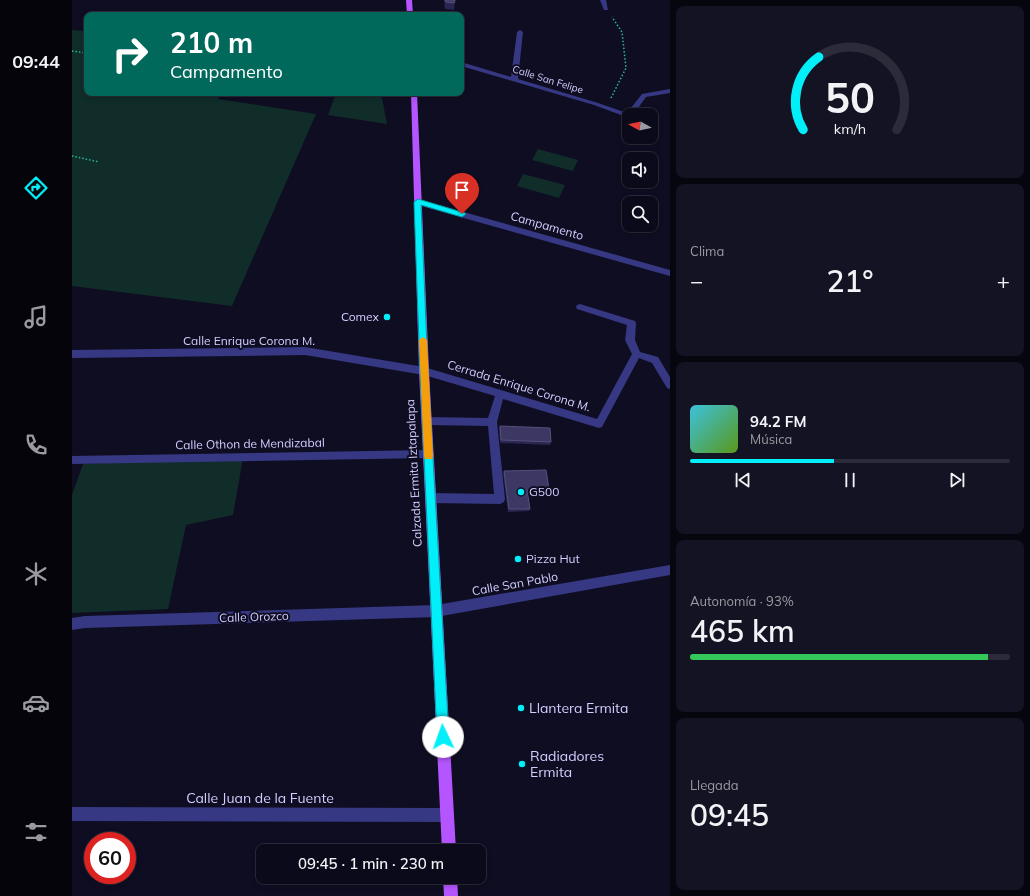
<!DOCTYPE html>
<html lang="es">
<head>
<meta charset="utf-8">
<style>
  body { margin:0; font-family:Mulish,sans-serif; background:#141323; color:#f1f3f6; height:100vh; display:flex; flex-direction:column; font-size:15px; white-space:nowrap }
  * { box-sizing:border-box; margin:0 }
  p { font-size:13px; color:#9a9aa2 }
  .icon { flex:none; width:22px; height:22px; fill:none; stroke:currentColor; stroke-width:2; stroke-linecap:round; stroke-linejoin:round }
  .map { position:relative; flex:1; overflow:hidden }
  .sheet { display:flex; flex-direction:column; gap:6px; padding:6px; background:#06060e; width:360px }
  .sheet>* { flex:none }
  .guide { position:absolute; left:12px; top:12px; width:380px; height:84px; border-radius:8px; box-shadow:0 2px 6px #0003,0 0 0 1px #2b2b39; background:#00695c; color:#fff; overflow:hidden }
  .needle { width:26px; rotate:278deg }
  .buttons { position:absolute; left:550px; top:108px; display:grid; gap:8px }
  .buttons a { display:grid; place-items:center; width:36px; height:36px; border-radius:8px; background:#0b0a1a; box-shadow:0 2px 6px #0003,0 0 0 1px #2b2b39; font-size:20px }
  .speed { position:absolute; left:12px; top:832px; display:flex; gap:8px; font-size:20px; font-weight:700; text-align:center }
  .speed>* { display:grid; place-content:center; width:52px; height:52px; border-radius:50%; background:#0b0a1a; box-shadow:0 2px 6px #0003,0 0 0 1px #2b2b39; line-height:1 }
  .speed .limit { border:6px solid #d22; background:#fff; color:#111 }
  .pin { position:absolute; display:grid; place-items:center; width:34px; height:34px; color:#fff; margin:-41px -17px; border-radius:50% 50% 50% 0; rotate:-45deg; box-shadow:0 0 4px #0007 }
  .pin .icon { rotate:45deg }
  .me { position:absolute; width:44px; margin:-22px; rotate:357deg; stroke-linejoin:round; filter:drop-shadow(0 0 3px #0008) }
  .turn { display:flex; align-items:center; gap:14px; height:84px; padding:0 20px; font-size:18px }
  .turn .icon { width:52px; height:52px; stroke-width:2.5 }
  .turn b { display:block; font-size:28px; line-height:34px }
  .big { font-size:30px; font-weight:600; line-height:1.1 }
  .sheet .tile { flex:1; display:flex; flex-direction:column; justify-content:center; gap:6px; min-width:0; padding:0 14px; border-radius:8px; background:#141323 }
  .sheet .dial { align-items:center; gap:0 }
  .dial svg { height:104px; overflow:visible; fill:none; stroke:#2b2b39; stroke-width:7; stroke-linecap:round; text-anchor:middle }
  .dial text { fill:#f1f3f6; stroke:none }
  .song { display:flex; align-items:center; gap:12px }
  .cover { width:48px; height:48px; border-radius:6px; background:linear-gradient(135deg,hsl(190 70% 55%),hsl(90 70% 35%)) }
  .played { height:4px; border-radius:2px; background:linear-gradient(90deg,#00eff9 45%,#2b2b39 45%) }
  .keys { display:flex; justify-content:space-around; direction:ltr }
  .heat { display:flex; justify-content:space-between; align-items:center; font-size:22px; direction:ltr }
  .charge { height:6px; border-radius:3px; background:linear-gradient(90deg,#34c759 93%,#2b2b39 0) }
  .trip { position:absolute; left:184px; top:844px; width:230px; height:40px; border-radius:8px; background:#0b0a1a; box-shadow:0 2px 6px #0003,0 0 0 1px #2b2b39; font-weight:600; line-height:40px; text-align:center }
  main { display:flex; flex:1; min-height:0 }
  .menu { display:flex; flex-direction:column; width:72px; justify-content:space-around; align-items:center; background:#04040a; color:#9a9aa2 }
  .menu .icon { width:28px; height:28px }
  .menu .on { color:#00eff9 }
  .menu b { font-size:18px; color:#f1f3f6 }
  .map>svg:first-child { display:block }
  .green { fill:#102d2a }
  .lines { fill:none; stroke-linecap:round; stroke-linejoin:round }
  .path { stroke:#2ab7a6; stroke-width:1.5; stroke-dasharray:1.5 2; stroke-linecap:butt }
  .minor { fill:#363883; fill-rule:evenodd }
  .major { fill:#b555ff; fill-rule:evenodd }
  .wall { fill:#2b2551 }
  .shaded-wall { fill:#191436 }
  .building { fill:#3d3764; stroke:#544f7c }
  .route { fill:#00eff9; stroke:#009ba2 }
  .slow { fill:#f59e0b }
  .poi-dot { fill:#00eff9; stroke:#0f0d22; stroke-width:1.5 }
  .labels { text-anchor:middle; stroke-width:4; stroke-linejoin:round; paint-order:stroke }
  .far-street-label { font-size:10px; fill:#d1ceff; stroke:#0f0d22 }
  .street-label { font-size:12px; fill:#d1ceff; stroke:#0f0d22 }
  .poi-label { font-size:12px; fill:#d1ceff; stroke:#0f0d22; text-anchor:start }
  .near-poi-label { font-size:14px; fill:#d1ceff; stroke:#0f0d22; text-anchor:start }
  .near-street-label { font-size:14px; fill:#d1ceff; stroke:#0f0d22 }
</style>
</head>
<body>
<main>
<nav class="menu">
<b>09:44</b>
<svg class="icon on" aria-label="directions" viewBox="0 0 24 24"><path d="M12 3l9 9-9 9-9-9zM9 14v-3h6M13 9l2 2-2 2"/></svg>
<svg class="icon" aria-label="music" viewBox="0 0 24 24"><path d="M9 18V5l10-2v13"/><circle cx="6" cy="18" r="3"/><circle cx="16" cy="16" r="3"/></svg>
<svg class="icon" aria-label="phone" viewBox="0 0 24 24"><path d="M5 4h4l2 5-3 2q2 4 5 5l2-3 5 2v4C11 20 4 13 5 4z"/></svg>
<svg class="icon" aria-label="climate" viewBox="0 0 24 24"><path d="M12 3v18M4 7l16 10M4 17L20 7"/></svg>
<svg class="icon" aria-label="car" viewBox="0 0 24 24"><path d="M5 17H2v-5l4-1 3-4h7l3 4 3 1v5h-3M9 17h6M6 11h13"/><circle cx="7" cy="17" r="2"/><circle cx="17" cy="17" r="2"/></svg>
<svg class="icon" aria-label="filters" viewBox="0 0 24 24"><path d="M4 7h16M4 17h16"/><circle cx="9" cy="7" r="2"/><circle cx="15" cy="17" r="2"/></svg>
</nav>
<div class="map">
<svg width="598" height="896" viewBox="0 0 598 896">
  <rect width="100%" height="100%" fill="#0f0d22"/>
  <path class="green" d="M0,30L15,31V93H149L146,99L244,114L160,306L0,286Z
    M264,93H309L315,124L256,115Z
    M466,149L506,160L501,171L460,160Z
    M451,174L493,185L487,198L445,186Z
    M171,458L161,515L114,525L96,609L0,613V495L11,464Z"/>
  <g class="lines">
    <path class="path" d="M0,51L15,53
      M539,98L554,68L550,32L540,17
      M0,156L27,162"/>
    <path class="minor" d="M528,0H534L536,10H532Z
      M448,30L451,32L446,79L526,103L555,113L570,94L598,89V93L574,97L561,115H557V118L522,105L389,66V62L439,77L445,32Z
      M345,199L598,270V276L342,204V200Z
      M508,304L563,321L564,323L563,340L568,352L586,357L598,377V389L595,388L580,363L567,358L530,427L527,428L431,399L425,422L433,499L432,502L428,504L359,503L355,501L354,498L355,495L359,493L422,494L416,426L355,425L352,424L350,421L352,418L355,417L416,418L423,396L352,375L233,355L0,358V350L233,347L352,367L525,419L560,354L553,340L555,325L505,309L504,307L505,305Z
      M356,450L360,451L361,454L360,457L356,458L0,464V456Z
      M598,565V575L364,617L13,628L0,630V618L13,616L364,605Z
      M0,807L375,808L380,810L382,815L380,820L375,822L0,821Z"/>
    <path class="major" d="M334,0H340L341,15H335Z
      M339,93H345L357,371L384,851H370L347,371Z
      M371,877H385L386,896H372Z"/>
  </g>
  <path class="wall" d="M372,0H384L382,10L373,9Z
    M196,93H216L214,95Z
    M428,426L479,442L478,445L428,443L427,429Z
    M432,471L477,489L476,492H455L458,509L457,511L436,512L431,474Z"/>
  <path class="shaded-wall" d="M383,0H384L382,10V3Z"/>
  <path class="building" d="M373,0H383L382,3L374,2Z
    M428,426L478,428L479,442L429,440Z
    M474,470L477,489L455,490L458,509H437L432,471Z"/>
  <path class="route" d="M346,199L393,213L394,214L390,217L349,205L356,371L377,737L375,741L371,743L367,741L365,737L348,371L342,202Z"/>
  <path class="slow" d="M351,337L355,340L361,456L360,459H353L352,456L347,340Z"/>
  <g class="poi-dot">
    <circle cx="315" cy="317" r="4"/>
    <circle cx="449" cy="492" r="4"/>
    <circle cx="446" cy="559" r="4"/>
    <circle cx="449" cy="708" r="4"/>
    <circle cx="450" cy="764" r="4"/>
  </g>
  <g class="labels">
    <g class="far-street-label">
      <text transform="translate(476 79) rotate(17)" y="4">Calle San Felipe</text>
    </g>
    <g class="street-label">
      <text transform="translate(475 226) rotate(16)" y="4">Campamento</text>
      <text x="177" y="345">Calle Enrique Corona M.</text>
      <text transform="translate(447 386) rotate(17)" y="4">Cerrada Enrique Corona M.</text>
      <text transform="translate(178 444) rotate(-1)" y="4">Calle Othon de Mendizabal</text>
      <text transform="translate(342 473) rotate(-93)" y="4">Calzada Ermita Iztapalapa</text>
      <text transform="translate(443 584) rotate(-10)" y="4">Calle San Pablo</text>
      <text transform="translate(182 617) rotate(-2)" y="4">Calle Orozco</text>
    </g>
    <g class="poi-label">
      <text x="307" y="321" text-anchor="end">Comex</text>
      <text x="457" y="496">G500</text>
      <text x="454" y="563">Pizza Hut</text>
    </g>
    <g class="near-poi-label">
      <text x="457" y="713">Llantera Ermita</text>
      <text x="458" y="761">Radiadores<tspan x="458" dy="16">Ermita</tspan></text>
    </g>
    <g class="near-street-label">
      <text x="188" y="803">Calle Juan de la Fuente</text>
    </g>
  </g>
</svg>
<div class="buttons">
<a><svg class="needle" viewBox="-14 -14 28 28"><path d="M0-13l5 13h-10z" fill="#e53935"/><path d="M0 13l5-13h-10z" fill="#9a9aa2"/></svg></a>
<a><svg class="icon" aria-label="sound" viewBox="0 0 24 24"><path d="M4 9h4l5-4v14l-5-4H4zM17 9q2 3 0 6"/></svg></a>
<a><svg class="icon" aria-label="search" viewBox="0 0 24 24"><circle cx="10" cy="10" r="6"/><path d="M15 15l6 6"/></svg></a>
</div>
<div class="speed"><div class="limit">60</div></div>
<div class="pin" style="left:390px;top:214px;background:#d93025"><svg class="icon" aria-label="arrive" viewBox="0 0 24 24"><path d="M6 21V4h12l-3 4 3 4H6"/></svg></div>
<svg class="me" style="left:371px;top:737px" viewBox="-20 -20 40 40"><circle r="19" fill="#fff"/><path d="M0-13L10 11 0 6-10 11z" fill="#00eff9"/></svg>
<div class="trip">09:45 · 1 min · 230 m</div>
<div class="guide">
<div class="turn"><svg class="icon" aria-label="right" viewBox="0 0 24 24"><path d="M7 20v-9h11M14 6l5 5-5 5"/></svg><div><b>210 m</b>Campamento</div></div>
</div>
</div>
<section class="sheet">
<div class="tile dial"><svg viewBox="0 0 100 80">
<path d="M14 69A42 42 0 1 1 86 69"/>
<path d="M14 69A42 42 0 0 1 26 13" stroke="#00eff9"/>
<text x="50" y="56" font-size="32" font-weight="700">50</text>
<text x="50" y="72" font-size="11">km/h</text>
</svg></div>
<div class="tile"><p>Clima</p>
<div class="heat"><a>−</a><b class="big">21°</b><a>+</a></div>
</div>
<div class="tile">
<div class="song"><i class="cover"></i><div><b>94.2 FM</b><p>Música</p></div></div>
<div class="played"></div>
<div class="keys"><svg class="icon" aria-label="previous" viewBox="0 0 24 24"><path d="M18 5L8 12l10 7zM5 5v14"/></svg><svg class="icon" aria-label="pause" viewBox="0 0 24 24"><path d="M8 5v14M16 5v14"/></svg><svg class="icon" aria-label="next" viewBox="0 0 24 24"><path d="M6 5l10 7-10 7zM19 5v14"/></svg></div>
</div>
<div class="tile"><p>Autonomía · 93%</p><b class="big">465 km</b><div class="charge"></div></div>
<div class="tile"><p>Llegada</p><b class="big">09:45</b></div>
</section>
</main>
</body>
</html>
